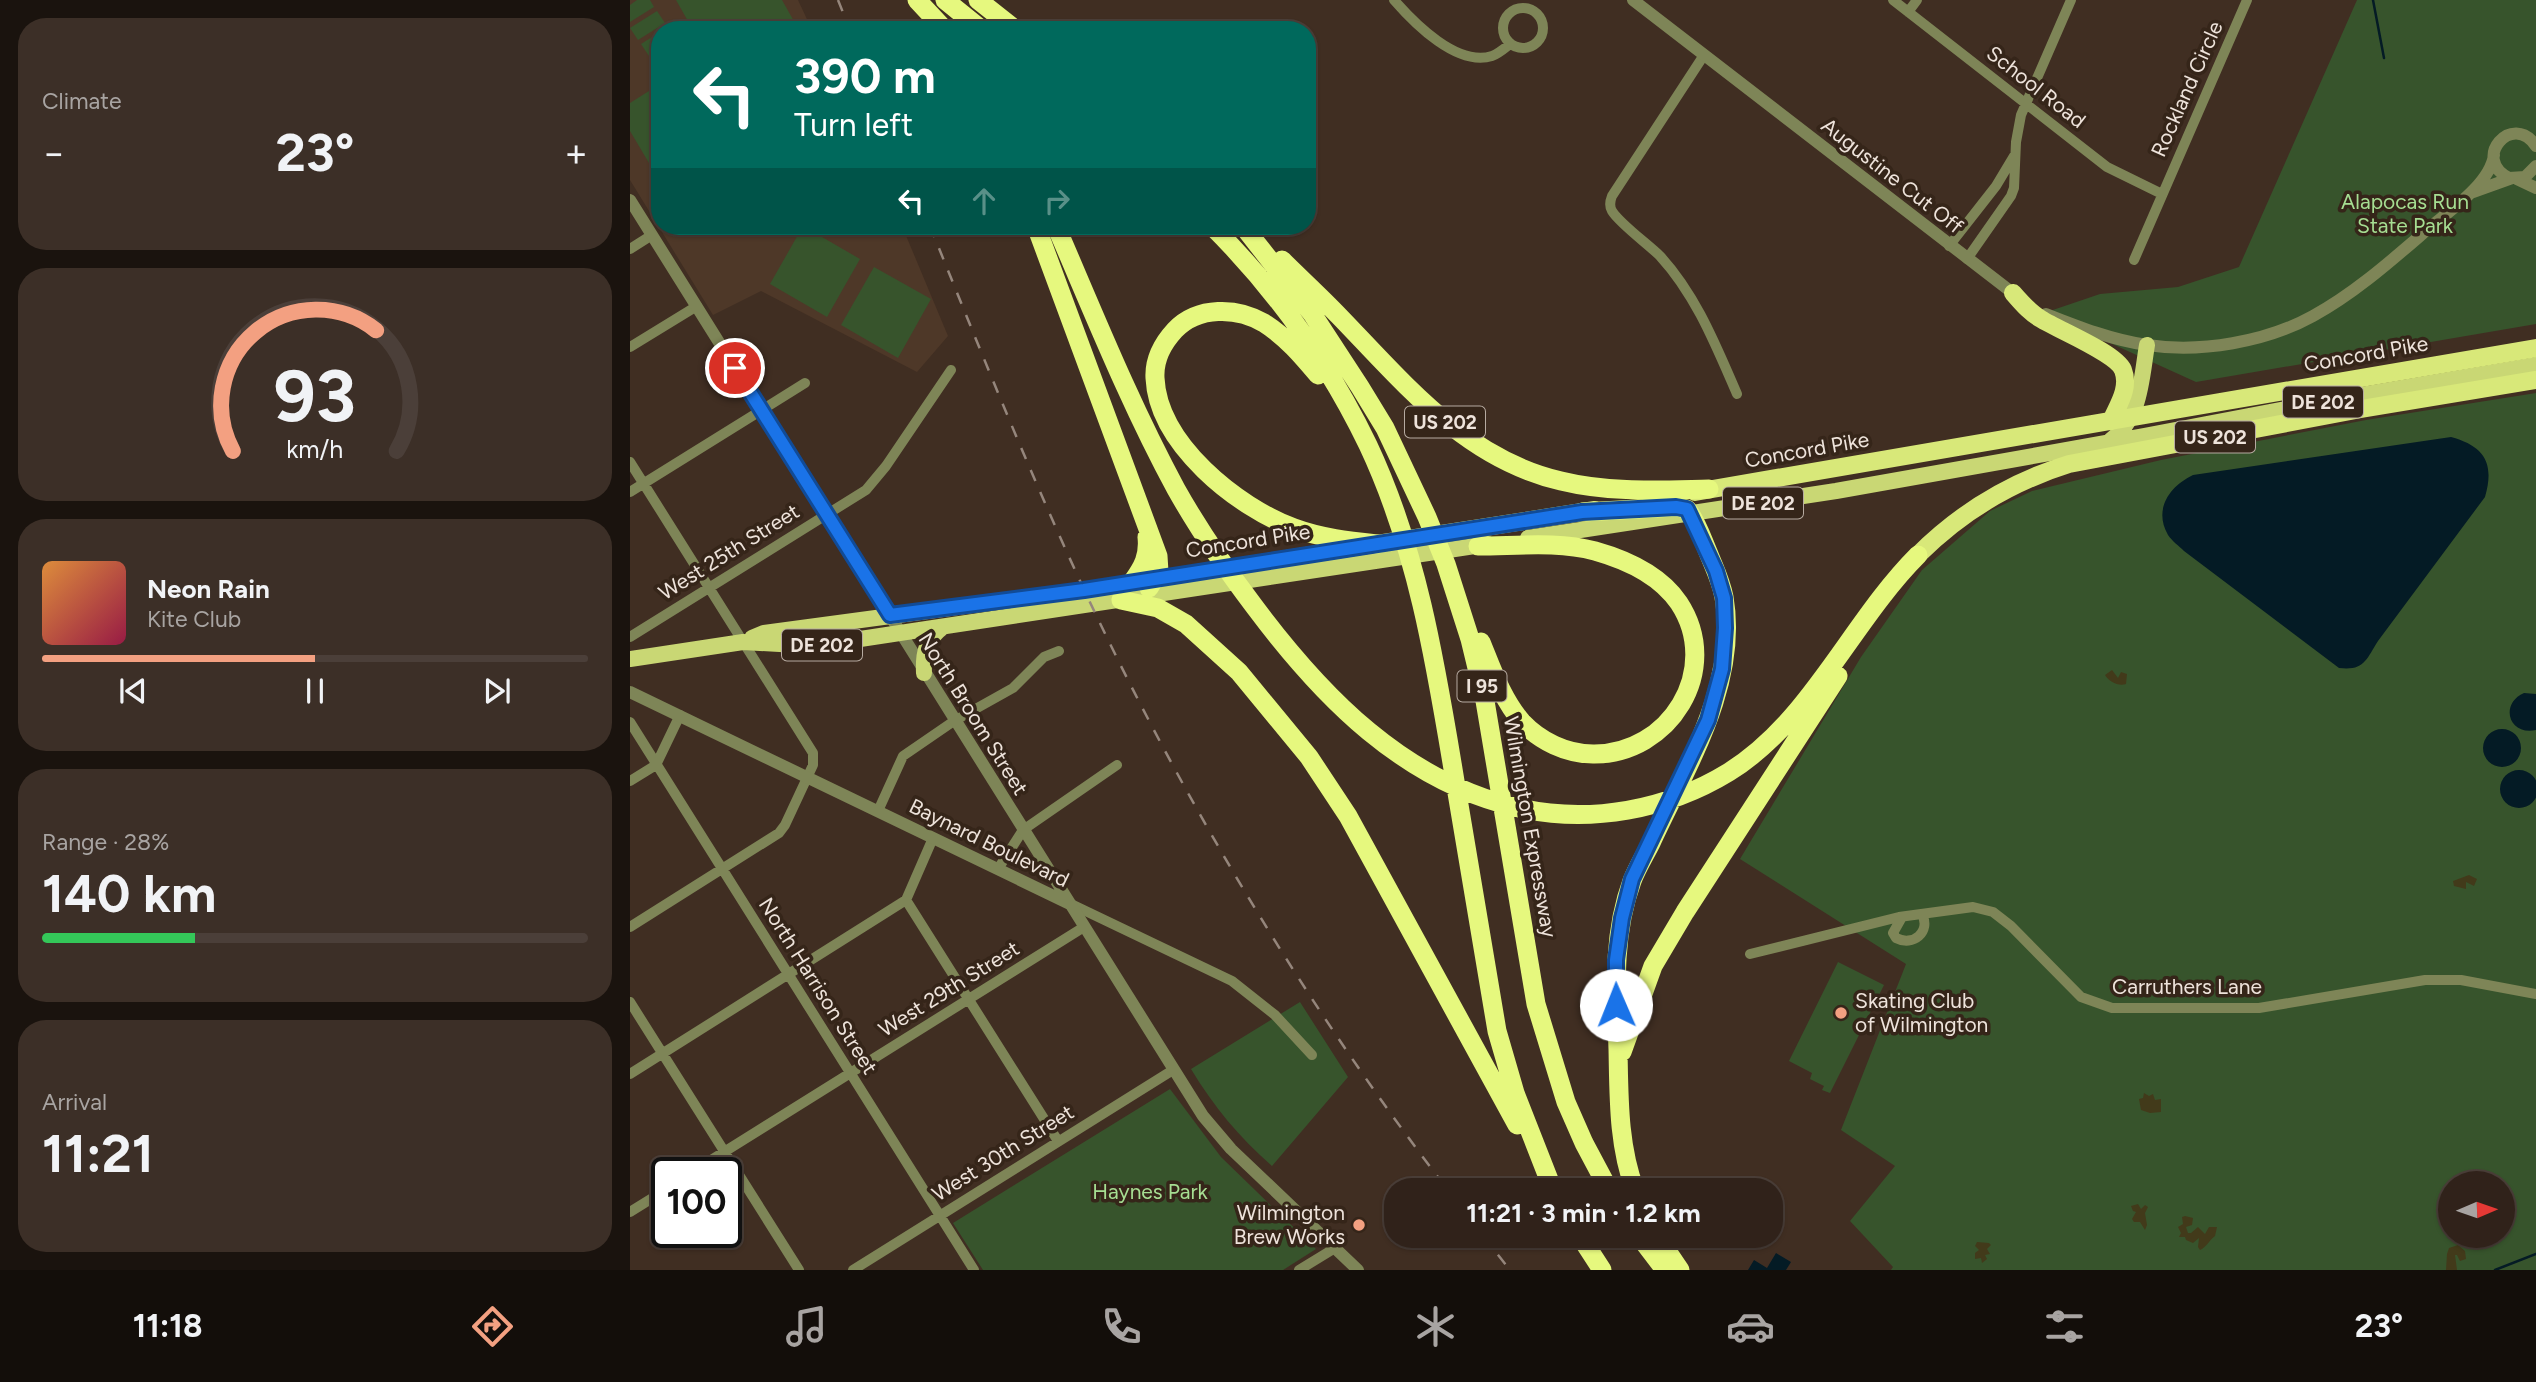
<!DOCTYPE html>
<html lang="en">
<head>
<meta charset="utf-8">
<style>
  body { margin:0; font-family:Figtree,sans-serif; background:#3c2f27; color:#f1f3f6; height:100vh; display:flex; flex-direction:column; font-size:26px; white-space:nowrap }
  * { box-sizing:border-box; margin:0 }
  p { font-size:23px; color:#a8a4a2 }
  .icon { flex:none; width:38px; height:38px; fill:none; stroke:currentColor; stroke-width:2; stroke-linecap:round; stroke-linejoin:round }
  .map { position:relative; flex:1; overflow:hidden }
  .drawer { display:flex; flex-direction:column; gap:18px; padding:18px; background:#1a130e; width:630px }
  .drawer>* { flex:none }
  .banner { position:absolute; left:21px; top:21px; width:665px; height:214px; border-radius:28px; box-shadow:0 2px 5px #0004,0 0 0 2px #4b3f39; background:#00695c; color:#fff; overflow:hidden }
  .needle { width:46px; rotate:88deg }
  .controls { position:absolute; left:1808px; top:1171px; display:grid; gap:14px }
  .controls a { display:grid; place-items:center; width:77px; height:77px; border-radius:50%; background:#30221a; box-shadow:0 2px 5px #0004,0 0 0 2px #4b3f39; font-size:35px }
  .speed { position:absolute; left:21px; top:1157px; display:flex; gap:14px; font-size:35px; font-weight:700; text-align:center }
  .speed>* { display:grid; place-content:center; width:91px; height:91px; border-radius:50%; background:#30221a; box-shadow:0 2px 5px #0004,0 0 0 2px #4b3f39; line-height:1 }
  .speed .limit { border:4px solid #111; border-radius:10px; background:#fff; color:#111 }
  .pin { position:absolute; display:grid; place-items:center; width:60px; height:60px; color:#fff; margin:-30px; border:4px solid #fff; border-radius:50%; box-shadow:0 2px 7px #0007 }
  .me { position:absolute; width:77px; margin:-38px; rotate:359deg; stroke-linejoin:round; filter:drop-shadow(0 0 5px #0008) }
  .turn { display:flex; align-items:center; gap:24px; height:147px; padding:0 28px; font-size:32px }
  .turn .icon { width:91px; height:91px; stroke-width:2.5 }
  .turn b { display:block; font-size:49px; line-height:60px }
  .lanes { display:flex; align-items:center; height:66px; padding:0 28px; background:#0003; justify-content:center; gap:35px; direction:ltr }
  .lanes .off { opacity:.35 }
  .big { font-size:52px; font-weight:700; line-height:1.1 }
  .drawer .widget { flex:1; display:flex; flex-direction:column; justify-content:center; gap:10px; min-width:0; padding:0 24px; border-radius:28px; background:#3c2f27 }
  .drawer .dial { align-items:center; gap:0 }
  .dial svg { height:182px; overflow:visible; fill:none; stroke:#4b3f39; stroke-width:7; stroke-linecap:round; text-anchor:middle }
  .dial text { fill:#f1f3f6; stroke:none }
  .song { display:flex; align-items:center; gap:21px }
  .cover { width:84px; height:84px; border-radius:10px; background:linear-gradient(135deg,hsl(30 70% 55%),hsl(340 70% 35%)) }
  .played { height:7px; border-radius:4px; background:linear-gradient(90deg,#f3a081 50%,#4b3f39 50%) }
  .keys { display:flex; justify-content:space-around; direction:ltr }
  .heat { display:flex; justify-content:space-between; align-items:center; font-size:38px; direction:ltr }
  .charge { height:10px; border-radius:5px; background:linear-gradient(90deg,#34c759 28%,#4b3f39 0) }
  .trip { position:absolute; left:754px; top:1178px; width:399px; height:70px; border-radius:28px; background:#30221a; box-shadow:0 2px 5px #0004,0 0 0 2px #4b3f39; font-weight:700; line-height:70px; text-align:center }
  .dock { display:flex; height:112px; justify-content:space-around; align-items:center; background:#130e0a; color:#a8a4a2 }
  .dock .icon { width:49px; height:49px }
  .dock .active { color:#f3a081 }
  .dock b { font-size:32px; color:#f1f3f6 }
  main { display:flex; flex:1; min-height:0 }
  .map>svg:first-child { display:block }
  .built { fill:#4e3828 }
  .green { fill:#37542c; fill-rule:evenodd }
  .sand { fill:#423a1a }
  .water { fill:#041b25 }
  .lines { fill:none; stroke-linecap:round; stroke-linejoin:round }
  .stream { stroke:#041b25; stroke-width:2.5 }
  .minor { stroke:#7e8557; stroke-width:10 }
  .tertiary { stroke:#7e8557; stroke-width:12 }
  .primary { stroke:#c9d774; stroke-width:16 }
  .trunk { stroke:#d8e879; stroke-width:18 }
  .motorway { stroke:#e6f87e; stroke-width:19 }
  .rail { stroke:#95867c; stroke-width:2.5; stroke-dasharray:12 12; stroke-linecap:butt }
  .route-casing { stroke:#114b97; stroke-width:18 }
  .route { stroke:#1a73e8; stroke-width:12 }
  .poi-dot { fill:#f3a081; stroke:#352519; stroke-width:2.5 }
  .labels { text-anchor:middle; stroke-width:7; stroke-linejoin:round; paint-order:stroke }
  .shield { fill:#352519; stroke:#b6aaa1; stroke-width:2 }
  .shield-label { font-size:19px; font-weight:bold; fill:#eee3db }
  .street-label { font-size:21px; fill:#eee3db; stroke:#352519 }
  .park-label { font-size:21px; fill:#a6de92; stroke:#352519 }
  .poi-label { font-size:21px; fill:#eee3db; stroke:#352519; text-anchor:start }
</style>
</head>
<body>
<main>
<section class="drawer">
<div class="widget"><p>Climate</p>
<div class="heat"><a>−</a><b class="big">23°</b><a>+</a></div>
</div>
<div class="widget dial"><svg viewBox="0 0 100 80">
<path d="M14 69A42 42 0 1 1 86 69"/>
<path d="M14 69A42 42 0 0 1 77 16" stroke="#f3a081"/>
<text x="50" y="56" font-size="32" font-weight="700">93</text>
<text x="50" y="72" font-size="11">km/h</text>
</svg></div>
<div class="widget">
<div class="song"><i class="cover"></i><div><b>Neon Rain</b><p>Kite Club</p></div></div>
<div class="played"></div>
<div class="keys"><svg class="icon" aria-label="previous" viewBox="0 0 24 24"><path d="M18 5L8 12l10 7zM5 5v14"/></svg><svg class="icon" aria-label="pause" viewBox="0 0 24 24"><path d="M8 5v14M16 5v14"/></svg><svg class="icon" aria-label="next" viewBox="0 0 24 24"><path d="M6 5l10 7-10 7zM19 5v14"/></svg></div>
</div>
<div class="widget"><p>Range · 28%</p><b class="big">140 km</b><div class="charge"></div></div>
<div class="widget"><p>Arrival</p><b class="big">11:21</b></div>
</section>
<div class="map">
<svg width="1906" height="1270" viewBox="0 0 1906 1270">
  <rect width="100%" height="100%" fill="#402e22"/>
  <path class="built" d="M0,0H168L182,30H30V226H272L318,336L287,372L131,291L83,315L0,180Z"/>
  <path class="green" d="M7,0H20L24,7L0,22V5Z
    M46,0H152L169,30H63Z
    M1727,0H1906V324L1566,382L1414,313L1470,294L1548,287L1609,267Z
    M27,11L35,23L8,40L0,28Z
    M30,32V49L19,56L11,44Z
    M30,84V157L19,163L0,131V103Z
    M173,226L230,259L197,317L140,284Z
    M244,267L301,299L268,358L211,325Z
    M1906,393V1270H1261L1263,1267L1220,1221L1265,1166L1211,1130L1276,964L1110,859L1231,657L1292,570L1360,511L1402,491L1531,460L1736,420ZM1820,1183H1872V1236H1820Z
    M1208,962L1254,985L1200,1093L1192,1090L1194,1086L1180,1079L1182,1073L1159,1061Z
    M670,1002L718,1077L642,1166C609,1137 584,1107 561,1069Z
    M540,1089L591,1157L686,1249L653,1270H353L323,1223Z"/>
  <path class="sand" d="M1482,670L1488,678L1491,672L1497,674L1496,684C1489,687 1478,681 1475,675Z
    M1839,875L1847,879L1844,886L1836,882V889L1824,886L1823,881Z
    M1514,1093L1519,1096L1523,1094L1525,1100L1531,1099V1112L1520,1113L1511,1110L1509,1099L1513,1098Z
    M1508,1204L1511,1209L1515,1205L1518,1207L1515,1213L1517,1225L1515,1230L1510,1222H1504L1502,1219L1506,1212L1503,1211L1501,1206Z
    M1555,1216L1563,1218L1562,1225L1556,1227L1558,1233H1561L1568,1227L1575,1234L1579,1227H1587L1585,1236C1579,1240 1577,1247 1570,1250L1568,1247L1569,1238L1563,1243L1556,1240L1555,1237H1549L1551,1233L1548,1227L1553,1224L1552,1217Z
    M1347,1242L1359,1243L1361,1245L1357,1249L1360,1254L1355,1255L1357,1259L1352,1263L1351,1258L1345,1259V1253L1349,1250L1345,1246Z
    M1828,1245L1835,1251L1836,1259L1830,1261L1827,1255H1825L1827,1270H1816L1817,1254L1819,1248Z"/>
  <path class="water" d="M1821,437C1854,446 1865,463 1855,497L1748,641C1736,660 1734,671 1709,668L1554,551C1549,546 1542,541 1538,535C1523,509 1540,486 1563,475Z
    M1894,693L1906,694V730C1879,736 1869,704 1894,693Z
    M1853 748a19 19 0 1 1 38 0a19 19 0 1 1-38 0Z
    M1870 789a19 19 0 1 1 38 0a19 19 0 1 1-38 0Z
    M1146,1253L1161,1262L1156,1270H1118L1124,1260L1137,1268Z"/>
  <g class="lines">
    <path class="stream" d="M1743,0L1754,58
      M1865,1270L1906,1254"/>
    <path class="minor" d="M764,0C784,23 827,67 862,56C868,54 875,48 880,44
      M1263,0L1477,167L1532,194
      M873 28a20 20 0 1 1 40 0a20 20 0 1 1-40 0Z
      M1278,12L1287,0
      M1074,55L982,196C980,201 979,206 982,211C989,223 1019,245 1030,256C1066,295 1086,346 1107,394
      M1319,246L1366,186L1384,156
      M0,249L22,235
      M1337,259L1381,196L1384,188L1386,142L1391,115L1441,0
      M1504,260L1617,0
      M0,347L67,306
      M0,462L183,753V765L155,825L149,833L0,927
      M0,492L175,383
      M0,637L236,490L256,466L321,370
      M0,722L344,1270
      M0,781L26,765L50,715
      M248,811L273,756L324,721L383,688L414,657L429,651
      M368,869L393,830L487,765
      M276,900L428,1141
      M441,904L602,981L645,1015L682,1055
      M1272,917L1263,933L1266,938C1283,947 1301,932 1292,914
      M1120,954L1269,917L1343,907L1363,912L1381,926L1451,997L1482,1008H1629L1795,980H1831L1906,994
      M0,1002L169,1270
      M0,1074L276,900L303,838
      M62,1172L454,927
      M0,1212L37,1189
      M223,1270L543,1070
      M669,1270L705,1248"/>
    <path class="tertiary" d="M1003,0L1388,297
      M1906,146C1882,111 1841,159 1879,178L1895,177L1906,166
      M1887,179L1906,188
      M1843,192L1882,178
      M0,200L573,1116L601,1149L728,1270
      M1416,314C1449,327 1482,340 1517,345C1571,353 1636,342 1683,316C1725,293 1762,260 1798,229C1819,211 1860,184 1864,155
      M0,692L440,904"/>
    <path class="primary" d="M1480,441C1511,418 1511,381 1517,345
      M898,538L1206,491L1515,436L1719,397L1906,365
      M122,638L134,633L454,590L733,546
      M0,659L113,642L184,646L858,544
      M294,673C293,652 296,640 313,627"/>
    <path class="trunk" d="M1383,293C1392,303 1399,312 1411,319C1428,330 1486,353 1493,370C1500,388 1488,405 1481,421
      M1065,492L1906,348
      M747,544L965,510
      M1288,555C1331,512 1381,482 1439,464L1731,409L1906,380"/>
    <path class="motorway" d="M287,0L315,30
      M315,0L352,30
      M348,0L386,30
      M406,226L528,556L529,572L519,588
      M426,226C464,314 500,404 546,489C569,530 596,569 624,606C692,697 774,782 889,808C960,824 1037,810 1099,772C1181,721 1221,622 1288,555
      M582,226C645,289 699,364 738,445C788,551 806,666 825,781C839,865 853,948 867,1031L885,1093L923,1190
      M613,226L683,315L730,387L755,428L797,517L816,564L840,639L855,701L906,1004L936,1102L954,1143L979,1190
      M652,260C671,279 691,297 709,316C774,383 835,459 931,481C980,493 1030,490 1079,489
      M688,375C672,356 656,337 634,323C607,307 568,306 545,330C533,343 524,360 525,378C528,444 607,507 664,528C691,538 719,541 747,544
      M952,512L1046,507L1057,509C1067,522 1072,538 1078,552C1084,567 1091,581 1094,597C1109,684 1056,767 1021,843C1015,855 1007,868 1002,881C982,935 986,992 988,1049C989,1096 988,1145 1005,1190
      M848,546C886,546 928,541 965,551C997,560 1030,575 1049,603C1093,670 1039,755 963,754C936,754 910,741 892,722C872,699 862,669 851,642
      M502,582C513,567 519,556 517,537
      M491,600L528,608L556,624L609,672L679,757L718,816L887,1125
      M992,1052L1023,966L1055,912L1208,676
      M950,1236L972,1270
      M1009,1236L1035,1270
      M1027,1236L1050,1270"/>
    <path class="rail" d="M208,0L220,30
      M300,226C353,357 406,489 467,617C562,815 683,1016 818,1190
      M853,1236L880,1270"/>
  </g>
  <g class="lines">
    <defs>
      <path id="route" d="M105,368L260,615L454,590L952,512L1046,507L1057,509L1086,571L1094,598L1095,628L1092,669L1078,720L1002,879L992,918L986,960V1005"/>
    </defs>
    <use href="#route" class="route-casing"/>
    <use href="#route" class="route"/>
  </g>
  <g class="poi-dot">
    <circle cx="1211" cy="1013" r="7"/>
    <circle cx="729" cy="1225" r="7"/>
  </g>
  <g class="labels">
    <g class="shield">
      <rect x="1653" y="386.5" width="80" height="31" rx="5"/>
      <rect x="775" y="406.5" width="80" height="31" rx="5"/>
      <rect x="1545" y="421.5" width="80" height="31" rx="5"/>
      <rect x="1093" y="487.5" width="80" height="31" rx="5"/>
      <rect x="152" y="629.5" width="80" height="31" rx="5"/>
      <rect x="827.5" y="670.5" width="49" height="31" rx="5"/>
    </g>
    <g class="shield-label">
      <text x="1693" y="409">DE 202</text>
      <text x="815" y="429">US 202</text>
      <text x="1585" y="444">US 202</text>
      <text x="1133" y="510">DE 202</text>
      <text x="192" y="652">DE 202</text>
      <text x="852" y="693">I 95</text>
    </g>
    <g class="street-label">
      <text transform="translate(1406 87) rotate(38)" y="7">School Road</text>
      <text transform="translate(1557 89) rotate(-66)" y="7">Rockland Circle</text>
      <text transform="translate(1262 176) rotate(38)" y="7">Augustine Cut Off</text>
      <text transform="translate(1736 354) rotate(-10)" y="7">Concord Pike</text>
      <text transform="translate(1177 450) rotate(-10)" y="7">Concord Pike</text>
      <text transform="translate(618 541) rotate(-9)" y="7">Concord Pike</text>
      <text transform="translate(99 552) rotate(-32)" y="7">West 25th Street</text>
      <text transform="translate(343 714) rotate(58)" y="7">North Broom Street</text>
      <text transform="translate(900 827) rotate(80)" y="7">Wilmington Expressway</text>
      <text transform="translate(359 843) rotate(26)" y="7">Baynard Boulevard</text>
      <text transform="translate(188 986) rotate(58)" y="7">North Harrison Street</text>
      <text x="1557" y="994">Carruthers Lane</text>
      <text transform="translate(319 989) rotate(-32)" y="7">West 29th Street</text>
      <text transform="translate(373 1153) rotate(-32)" y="7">West 30th Street</text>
    </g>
    <g class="park-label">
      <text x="1775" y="209">Alapocas Run<tspan x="1775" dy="24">State Park</tspan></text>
      <text x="520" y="1199">Haynes Park</text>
    </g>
    <g class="poi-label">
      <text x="1225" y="1008">Skating Club<tspan x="1225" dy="24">of Wilmington</tspan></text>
      <text x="715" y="1220" text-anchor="end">Wilmington<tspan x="715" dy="24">Brew Works</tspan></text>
    </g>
  </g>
</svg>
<div class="controls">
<a><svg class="needle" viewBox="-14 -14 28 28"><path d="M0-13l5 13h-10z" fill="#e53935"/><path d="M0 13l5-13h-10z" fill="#a8a4a2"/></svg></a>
</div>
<div class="speed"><div class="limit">100</div></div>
<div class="pin" style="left:105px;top:368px;background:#d93025"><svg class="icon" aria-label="arrive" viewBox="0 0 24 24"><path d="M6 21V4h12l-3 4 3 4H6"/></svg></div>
<svg class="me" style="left:986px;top:1005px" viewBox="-20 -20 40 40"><circle r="19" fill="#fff"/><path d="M0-13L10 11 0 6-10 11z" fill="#1a73e8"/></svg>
<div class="trip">11:21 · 3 min · 1.2 km</div>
<div class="banner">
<div class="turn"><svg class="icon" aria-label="left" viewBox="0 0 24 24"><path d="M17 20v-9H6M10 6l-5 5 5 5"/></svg><div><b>390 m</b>Turn left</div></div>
<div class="lanes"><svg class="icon" aria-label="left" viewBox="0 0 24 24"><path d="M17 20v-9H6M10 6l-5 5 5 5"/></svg><svg class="icon off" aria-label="ahead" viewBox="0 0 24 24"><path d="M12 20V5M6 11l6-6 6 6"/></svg><svg class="icon off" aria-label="right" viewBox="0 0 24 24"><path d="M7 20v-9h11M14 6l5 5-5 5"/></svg></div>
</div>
</div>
</main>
<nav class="dock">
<b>11:18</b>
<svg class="icon active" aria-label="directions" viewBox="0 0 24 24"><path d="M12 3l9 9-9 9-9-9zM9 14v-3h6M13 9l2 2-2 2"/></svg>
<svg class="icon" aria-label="music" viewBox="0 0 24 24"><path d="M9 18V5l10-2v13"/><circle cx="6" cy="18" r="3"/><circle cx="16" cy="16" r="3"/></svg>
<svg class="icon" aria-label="phone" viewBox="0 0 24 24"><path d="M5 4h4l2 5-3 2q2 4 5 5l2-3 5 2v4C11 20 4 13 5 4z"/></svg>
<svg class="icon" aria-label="climate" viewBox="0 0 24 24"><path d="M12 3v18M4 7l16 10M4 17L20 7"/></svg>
<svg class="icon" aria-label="car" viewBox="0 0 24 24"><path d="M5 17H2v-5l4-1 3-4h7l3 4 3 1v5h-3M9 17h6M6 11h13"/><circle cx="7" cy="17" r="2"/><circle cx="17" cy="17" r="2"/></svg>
<svg class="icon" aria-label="filters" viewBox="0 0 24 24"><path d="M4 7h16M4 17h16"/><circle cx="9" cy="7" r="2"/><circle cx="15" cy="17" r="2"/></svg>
<b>23°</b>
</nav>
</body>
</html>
